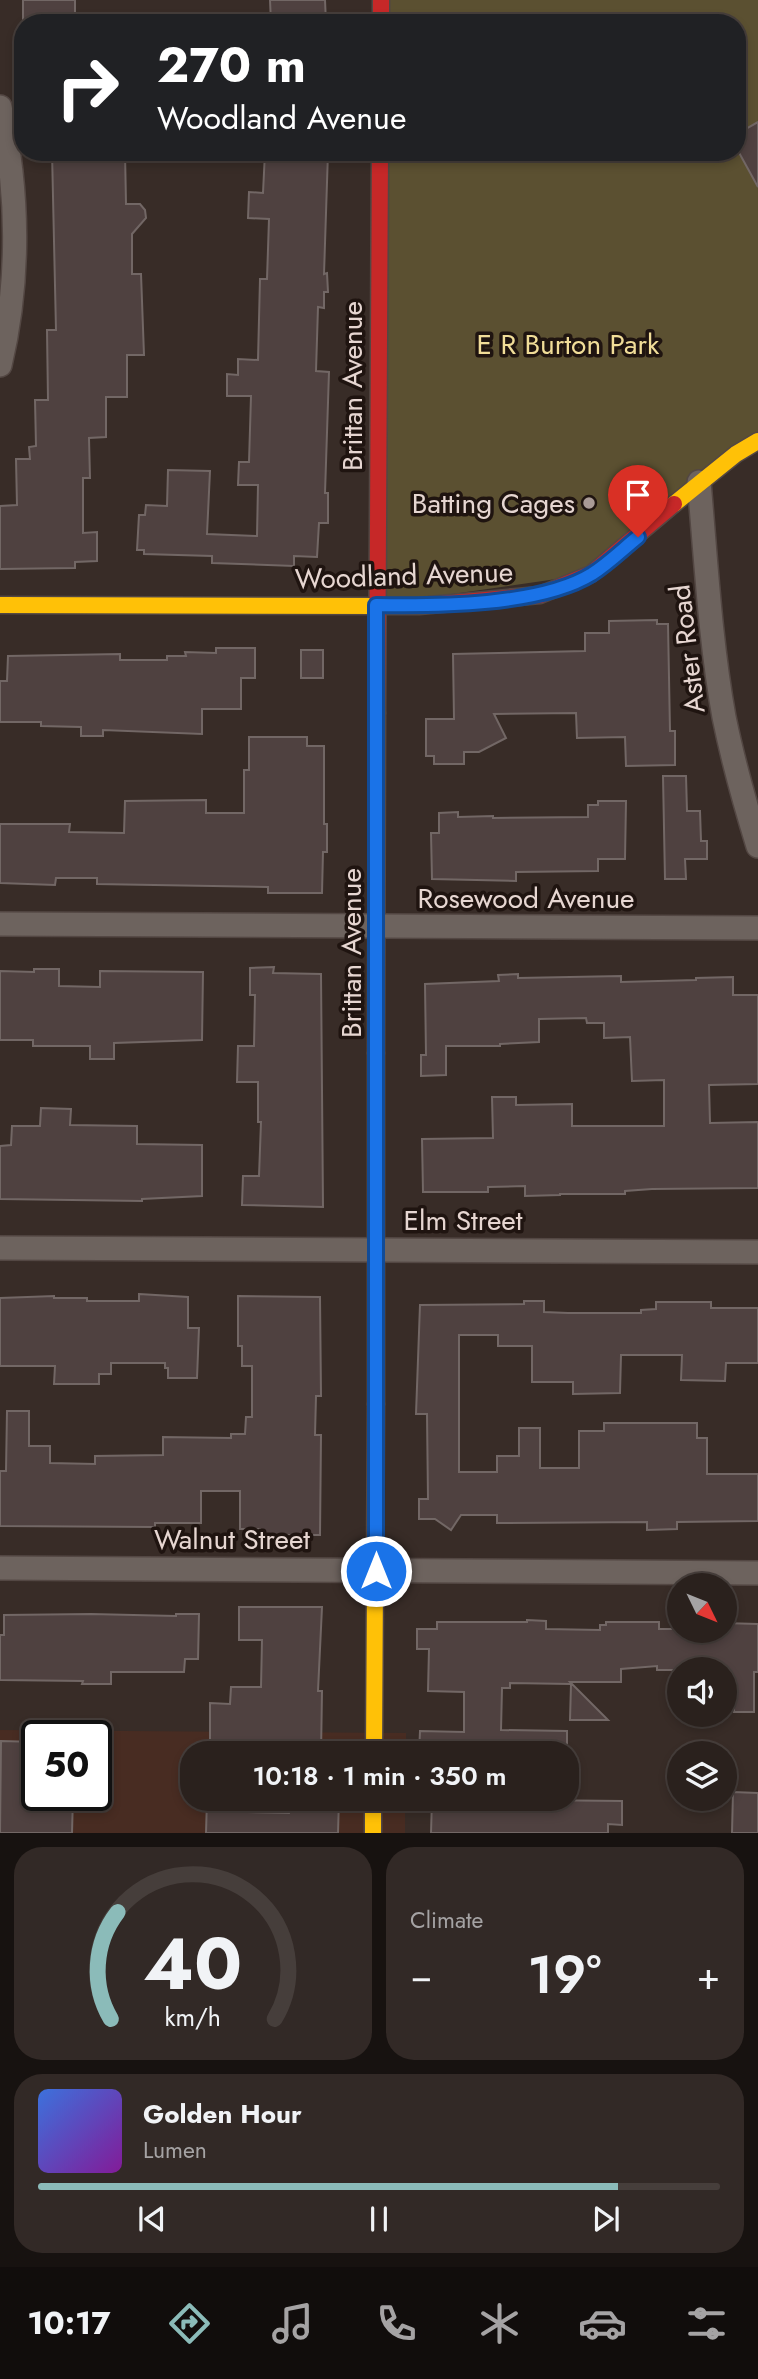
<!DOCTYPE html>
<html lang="en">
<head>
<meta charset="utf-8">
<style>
  body { margin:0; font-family:Jost,sans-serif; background:#322926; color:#f1f3f6; height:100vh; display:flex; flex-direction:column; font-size:26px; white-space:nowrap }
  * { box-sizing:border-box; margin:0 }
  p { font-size:23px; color:#a5a3a4 }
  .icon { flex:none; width:38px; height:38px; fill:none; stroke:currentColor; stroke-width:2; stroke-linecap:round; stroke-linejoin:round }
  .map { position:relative; height:1833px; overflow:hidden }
  .panel { display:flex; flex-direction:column; gap:14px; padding:14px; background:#171210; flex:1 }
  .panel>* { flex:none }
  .guide { position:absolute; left:14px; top:14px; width:732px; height:147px; border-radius:28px; box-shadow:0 4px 10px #0003,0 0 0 2px #463e3b; background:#202124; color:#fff; overflow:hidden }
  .needle { width:46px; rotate:133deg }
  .controls { position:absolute; left:667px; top:1573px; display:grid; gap:14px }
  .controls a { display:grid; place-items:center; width:70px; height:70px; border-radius:50%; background:#2a211d; box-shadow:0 4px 10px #0003,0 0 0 2px #463e3b; font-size:35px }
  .speed { position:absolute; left:21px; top:1720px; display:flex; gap:14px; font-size:35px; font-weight:700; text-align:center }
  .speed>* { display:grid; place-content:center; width:91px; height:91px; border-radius:50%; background:#2a211d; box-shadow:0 4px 10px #0003,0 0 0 2px #463e3b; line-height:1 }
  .speed .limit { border:4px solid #111; border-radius:10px; background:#fff; color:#111 }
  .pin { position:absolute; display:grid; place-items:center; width:60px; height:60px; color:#fff; margin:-72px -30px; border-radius:50% 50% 50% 0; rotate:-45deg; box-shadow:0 0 7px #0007 }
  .pin .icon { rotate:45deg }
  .me { position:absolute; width:77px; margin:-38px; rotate:0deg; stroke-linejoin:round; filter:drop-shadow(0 0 5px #0008) }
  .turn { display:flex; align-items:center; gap:24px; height:147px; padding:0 28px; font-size:32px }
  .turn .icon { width:91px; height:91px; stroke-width:2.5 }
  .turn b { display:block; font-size:49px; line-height:60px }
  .big { font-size:52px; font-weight:600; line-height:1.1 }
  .panel .tile { flex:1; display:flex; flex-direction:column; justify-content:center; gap:10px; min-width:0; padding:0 24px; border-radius:28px; background:#322926 }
  .panel .dial { align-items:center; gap:0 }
  .dial svg { height:182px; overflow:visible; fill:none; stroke:#463e3b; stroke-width:7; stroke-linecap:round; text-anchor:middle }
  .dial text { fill:#f1f3f6; stroke:none }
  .song { display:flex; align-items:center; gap:21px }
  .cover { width:84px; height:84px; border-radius:10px; background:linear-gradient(135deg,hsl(220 70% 55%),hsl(290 70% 35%)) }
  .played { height:7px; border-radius:4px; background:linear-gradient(90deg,#8bbbb9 85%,#463e3b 85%) }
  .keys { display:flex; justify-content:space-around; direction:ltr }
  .heat { display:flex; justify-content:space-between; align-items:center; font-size:38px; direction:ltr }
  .panel .tiles { flex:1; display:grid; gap:14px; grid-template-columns:1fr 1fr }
  .tile:last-child { grid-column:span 2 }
  .trip { position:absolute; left:180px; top:1741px; width:399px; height:70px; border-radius:28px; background:#2a211d; box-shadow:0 4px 10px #0003,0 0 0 2px #463e3b; font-weight:600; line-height:70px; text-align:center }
  .dock { display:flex; height:112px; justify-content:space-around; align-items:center; background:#110d0c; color:#a5a3a4 }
  .dock .icon { width:49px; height:49px }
  .dock .selected { color:#8bbbb9 }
  .dock b { font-size:32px; color:#f1f3f6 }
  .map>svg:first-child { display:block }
  .built { fill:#482c22; fill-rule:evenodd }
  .green { fill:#5b5031 }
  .building { fill:#4f4140; stroke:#726765; stroke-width:2 }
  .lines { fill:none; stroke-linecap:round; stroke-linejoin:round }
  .street-casing { stroke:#534743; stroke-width:26 }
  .fast-casing { stroke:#534743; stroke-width:19 }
  .slow-casing { stroke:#534743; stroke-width:19 }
  .jam-casing { stroke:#534743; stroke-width:19 }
  .street { stroke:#6d635e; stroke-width:23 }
  .fast { stroke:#4caf50; stroke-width:16 }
  .slow { stroke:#ffc107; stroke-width:16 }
  .jam { stroke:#c62828; stroke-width:16 }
  .route-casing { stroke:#114b97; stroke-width:18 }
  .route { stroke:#1a73e8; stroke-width:12 }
  .poi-dot { fill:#a99a96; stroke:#1f1410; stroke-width:2.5 }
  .labels { text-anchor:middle; stroke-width:7; stroke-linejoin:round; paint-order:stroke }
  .park-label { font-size:28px; fill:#f1dd98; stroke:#1f1410 }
  .street-label { font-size:28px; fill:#e6d6d1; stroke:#1f1410 }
  .poi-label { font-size:28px; fill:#e6d6d1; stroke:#1f1410; text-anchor:end }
</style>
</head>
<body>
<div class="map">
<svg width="758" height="1833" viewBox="0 0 758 1833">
  <rect width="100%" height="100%" fill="#382c27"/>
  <path class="built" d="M0,1730L406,1733V1753L192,1754V1799H405V1833H0ZM37,1736H96V1796H37Z"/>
  <path class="green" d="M381,0H758V441L591,574L376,605L380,152H737V23H381Z"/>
  <path class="building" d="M23,0H75V23H23Z
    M270,0H325L326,23H271Z
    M758,122V187L737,149V134Z
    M52,152H125L126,204H140L145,210L146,218L132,234V274H141L144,355H127V397H106V437L89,438L90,478H83V533L97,532V561L75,562V568L0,569V506L17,505L16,459H30L29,447L36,446L35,400H48L47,330H56Z
    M265,152H328L324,274L327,273L328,292H324V308L318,307L316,371L329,372L325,493H328V523H319L317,557L294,556V566L212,563V556L144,554V550H137L139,515H145L146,505L167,506L168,470L210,471L207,534L257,536L258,485H238L239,462H249L251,396H227V374L238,375V359L258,360L260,279H267L269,219L248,218L249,192L263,193Z
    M657,620V624H668L670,731H675V765L626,766L625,737L577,738L576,713L494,714L506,738L479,752H464V764H434V756H426V719H454L453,654L585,651V633H609V621Z
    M216,648H255V678H241V709H202V734L103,730V736H81V727L41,726V722H0V681H7L8,656L120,654V660H167V656H186L185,652L216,653Z
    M301,650H323V678H301Z
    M249,737H307V746H324V824H327V852H323L322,893H268V887L97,884V878H56L55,885L0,883V824H70L69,832L124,833L125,801L206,800V813H244V770H249Z
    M663,776H686L687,811H700L701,841H707V859H685L686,879H665Z
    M598,801H626L625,859H598V871L516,872V881L432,879L431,833H439V813L458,812V817L493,816V818L588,817V805H598Z
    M274,967L273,973L321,974L323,1207L242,1205L243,1176H259L261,1122H258V1082H237L238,1046H254L255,995H250V968Z
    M34,969H59V986L100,987V971L203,972L202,1040L114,1043V1059H90V1046H33V1040H0V971L34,972Z
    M518,974V978L621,976V982L696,980V978L733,977V995H758V1084L709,1085L710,1123L758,1122V1188L652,1189L625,1191V1194H560V1195L525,1196V1186L488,1187V1192H423L422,1139L493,1138L492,1097H516V1105L572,1104V1126H664V1080L632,1081L630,1037L604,1038V1023H587L586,1018L539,1019V1042L500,1044V1046H446V1075L421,1076V1055H426L425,984L499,981L498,975Z
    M41,1108L71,1109L70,1125L137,1126V1144L202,1145V1196L142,1199V1201L0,1199V1146L11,1145L12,1126H40Z
    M139,1294L188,1297V1328H199L197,1378H168V1368H165V1363H111V1374H99V1384H54L55,1366H0V1298L54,1296V1298H87V1301H139Z
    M238,1296L320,1297L321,1396H316L315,1435H321L320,1535H259L260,1529H240V1491H201V1523H155V1527L0,1526V1471H6L7,1411H29V1446H50V1463L95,1464V1456L163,1455V1437L231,1438V1434H245L246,1417H252V1366H242V1346H238Z
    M524,1301H544V1312L568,1313H641V1310L656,1309V1302H711V1308H758V1363H726L725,1381L681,1380L682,1355H621L620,1393L573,1394V1382H532V1346H498V1335H459V1472H497V1456H519V1428H540V1468H579V1431H604V1423H697V1438H707V1474H758V1521L677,1522V1529L647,1530V1522L497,1523V1515H461L451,1530L435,1519H419V1499H428L427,1414H416L420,1305L524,1304Z
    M239,1607H322L318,1691H322L321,1754H210V1703L230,1704L231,1687H261L262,1640H239Z
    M91,1614L176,1616V1614H199L198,1659H185L184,1672H111V1684H82L83,1681L0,1680V1635H4V1615Z
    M527,1620L546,1621V1629L600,1630V1625H606V1622H659V1629H675V1631H724V1623L758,1624V1672H754V1712H734V1688H724V1670H657V1666L621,1669V1682H570L608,1720H570L571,1684L510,1683V1688H502L501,1730L567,1731V1754H419L420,1731L464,1732V1692L428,1691L429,1649H417V1629H437V1622H527Z
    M1,1741L37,1742V1796H73L72,1833H0Z
    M733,1792L758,1793V1833H732Z
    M207,1799H248V1812L289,1813L290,1799H339L338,1833H206Z
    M432,1799L622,1801V1825L608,1824V1833H431Z"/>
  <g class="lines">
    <defs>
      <path id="street" d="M0,107C19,190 20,282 0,365
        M699,482C706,560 710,640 724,717C733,761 745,804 758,846
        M0,924L758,928
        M0,1248L758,1252
        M0,1568L758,1573"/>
      <path id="fast" d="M376,1053L377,713"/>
      <path id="slow" d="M674,504L736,454L758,441
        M0,605L381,606
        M374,1754L376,1404
        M373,1799V1833"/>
      <path id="jam" d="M381,0V23
        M381,606H419L540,595L591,574L674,504
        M377,713L380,152
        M376,1404V1053"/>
    </defs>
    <use href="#street" class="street-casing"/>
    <use href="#fast" class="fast-casing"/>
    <use href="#slow" class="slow-casing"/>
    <use href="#jam" class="jam-casing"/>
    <use href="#street" class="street"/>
    <use href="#fast" class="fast"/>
    <use href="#slow" class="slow"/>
    <use href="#jam" class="jam"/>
  </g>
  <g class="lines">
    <defs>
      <path id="route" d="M376,1571V605C437,606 540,606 592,574C609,563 623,549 638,537"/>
    </defs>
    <use href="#route" class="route-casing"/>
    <use href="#route" class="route"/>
  </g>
  <circle class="poi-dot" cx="589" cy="503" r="7"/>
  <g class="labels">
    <g class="park-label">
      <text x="568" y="354">E R Burton Park</text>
    </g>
    <g class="street-label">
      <text transform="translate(352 386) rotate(-90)" y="10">Brittan Avenue</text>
      <text transform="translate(404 575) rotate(-2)" y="10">Woodland Avenue</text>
      <text transform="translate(687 649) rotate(-97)" y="10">Aster Road</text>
      <text x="526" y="908">Rosewood Avenue</text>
      <text transform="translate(351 953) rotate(-90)" y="10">Brittan Avenue</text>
      <text x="463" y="1230">Elm Street</text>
      <text x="232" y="1549">Walnut Street</text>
    </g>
    <g class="poi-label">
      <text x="575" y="513">Batting Cages</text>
    </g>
  </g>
</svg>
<div class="controls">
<a><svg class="needle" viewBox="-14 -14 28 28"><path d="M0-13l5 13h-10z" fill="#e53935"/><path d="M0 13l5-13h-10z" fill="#a5a3a4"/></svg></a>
<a><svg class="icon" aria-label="sound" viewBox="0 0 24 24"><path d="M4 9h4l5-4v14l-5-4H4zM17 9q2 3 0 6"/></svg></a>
<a><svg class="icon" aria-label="layers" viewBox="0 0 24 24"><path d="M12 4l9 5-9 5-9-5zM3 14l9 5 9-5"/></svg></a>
</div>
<div class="speed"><div class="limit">50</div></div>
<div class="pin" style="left:638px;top:537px;background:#d93025"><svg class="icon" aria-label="arrive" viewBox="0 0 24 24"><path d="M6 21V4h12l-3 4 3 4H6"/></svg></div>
<svg class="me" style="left:376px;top:1571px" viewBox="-20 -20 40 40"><circle r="17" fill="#1a73e8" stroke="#fff" stroke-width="3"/><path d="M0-11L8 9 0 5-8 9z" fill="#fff"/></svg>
<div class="trip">10:18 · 1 min · 350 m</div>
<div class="guide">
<div class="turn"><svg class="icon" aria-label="right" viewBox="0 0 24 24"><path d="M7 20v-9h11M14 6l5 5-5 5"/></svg><div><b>270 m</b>Woodland Avenue</div></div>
</div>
</div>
<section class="panel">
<div class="tiles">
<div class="tile dial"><svg viewBox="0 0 100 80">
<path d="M14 69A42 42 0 1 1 86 69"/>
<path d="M14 69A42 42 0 0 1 17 22" stroke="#8bbbb9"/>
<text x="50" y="56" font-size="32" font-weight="700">40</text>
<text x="50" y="72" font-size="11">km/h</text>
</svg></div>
<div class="tile"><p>Climate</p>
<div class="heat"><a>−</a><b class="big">19°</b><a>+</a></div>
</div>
<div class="tile">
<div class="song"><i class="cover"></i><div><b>Golden Hour</b><p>Lumen</p></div></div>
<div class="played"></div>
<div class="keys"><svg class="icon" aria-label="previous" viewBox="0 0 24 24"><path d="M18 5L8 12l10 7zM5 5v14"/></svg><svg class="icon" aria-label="pause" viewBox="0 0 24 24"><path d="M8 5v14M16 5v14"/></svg><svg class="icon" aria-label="next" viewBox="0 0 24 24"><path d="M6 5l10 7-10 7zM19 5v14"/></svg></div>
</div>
</div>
</section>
<nav class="dock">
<b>10:17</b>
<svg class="icon selected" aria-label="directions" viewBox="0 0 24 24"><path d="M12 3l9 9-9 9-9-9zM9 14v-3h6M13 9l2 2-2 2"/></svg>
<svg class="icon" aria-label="music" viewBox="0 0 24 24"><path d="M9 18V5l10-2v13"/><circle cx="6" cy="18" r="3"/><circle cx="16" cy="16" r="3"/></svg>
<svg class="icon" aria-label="phone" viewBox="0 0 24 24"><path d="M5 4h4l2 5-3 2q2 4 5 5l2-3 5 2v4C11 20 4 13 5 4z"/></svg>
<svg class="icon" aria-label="climate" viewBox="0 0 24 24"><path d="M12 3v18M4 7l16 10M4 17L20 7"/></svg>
<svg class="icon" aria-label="car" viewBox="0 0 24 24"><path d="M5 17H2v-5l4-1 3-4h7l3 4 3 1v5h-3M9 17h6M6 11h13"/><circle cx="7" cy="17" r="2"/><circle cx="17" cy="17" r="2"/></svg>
<svg class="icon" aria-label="filters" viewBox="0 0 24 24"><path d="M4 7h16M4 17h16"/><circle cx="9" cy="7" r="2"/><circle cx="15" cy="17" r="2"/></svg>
</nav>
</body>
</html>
